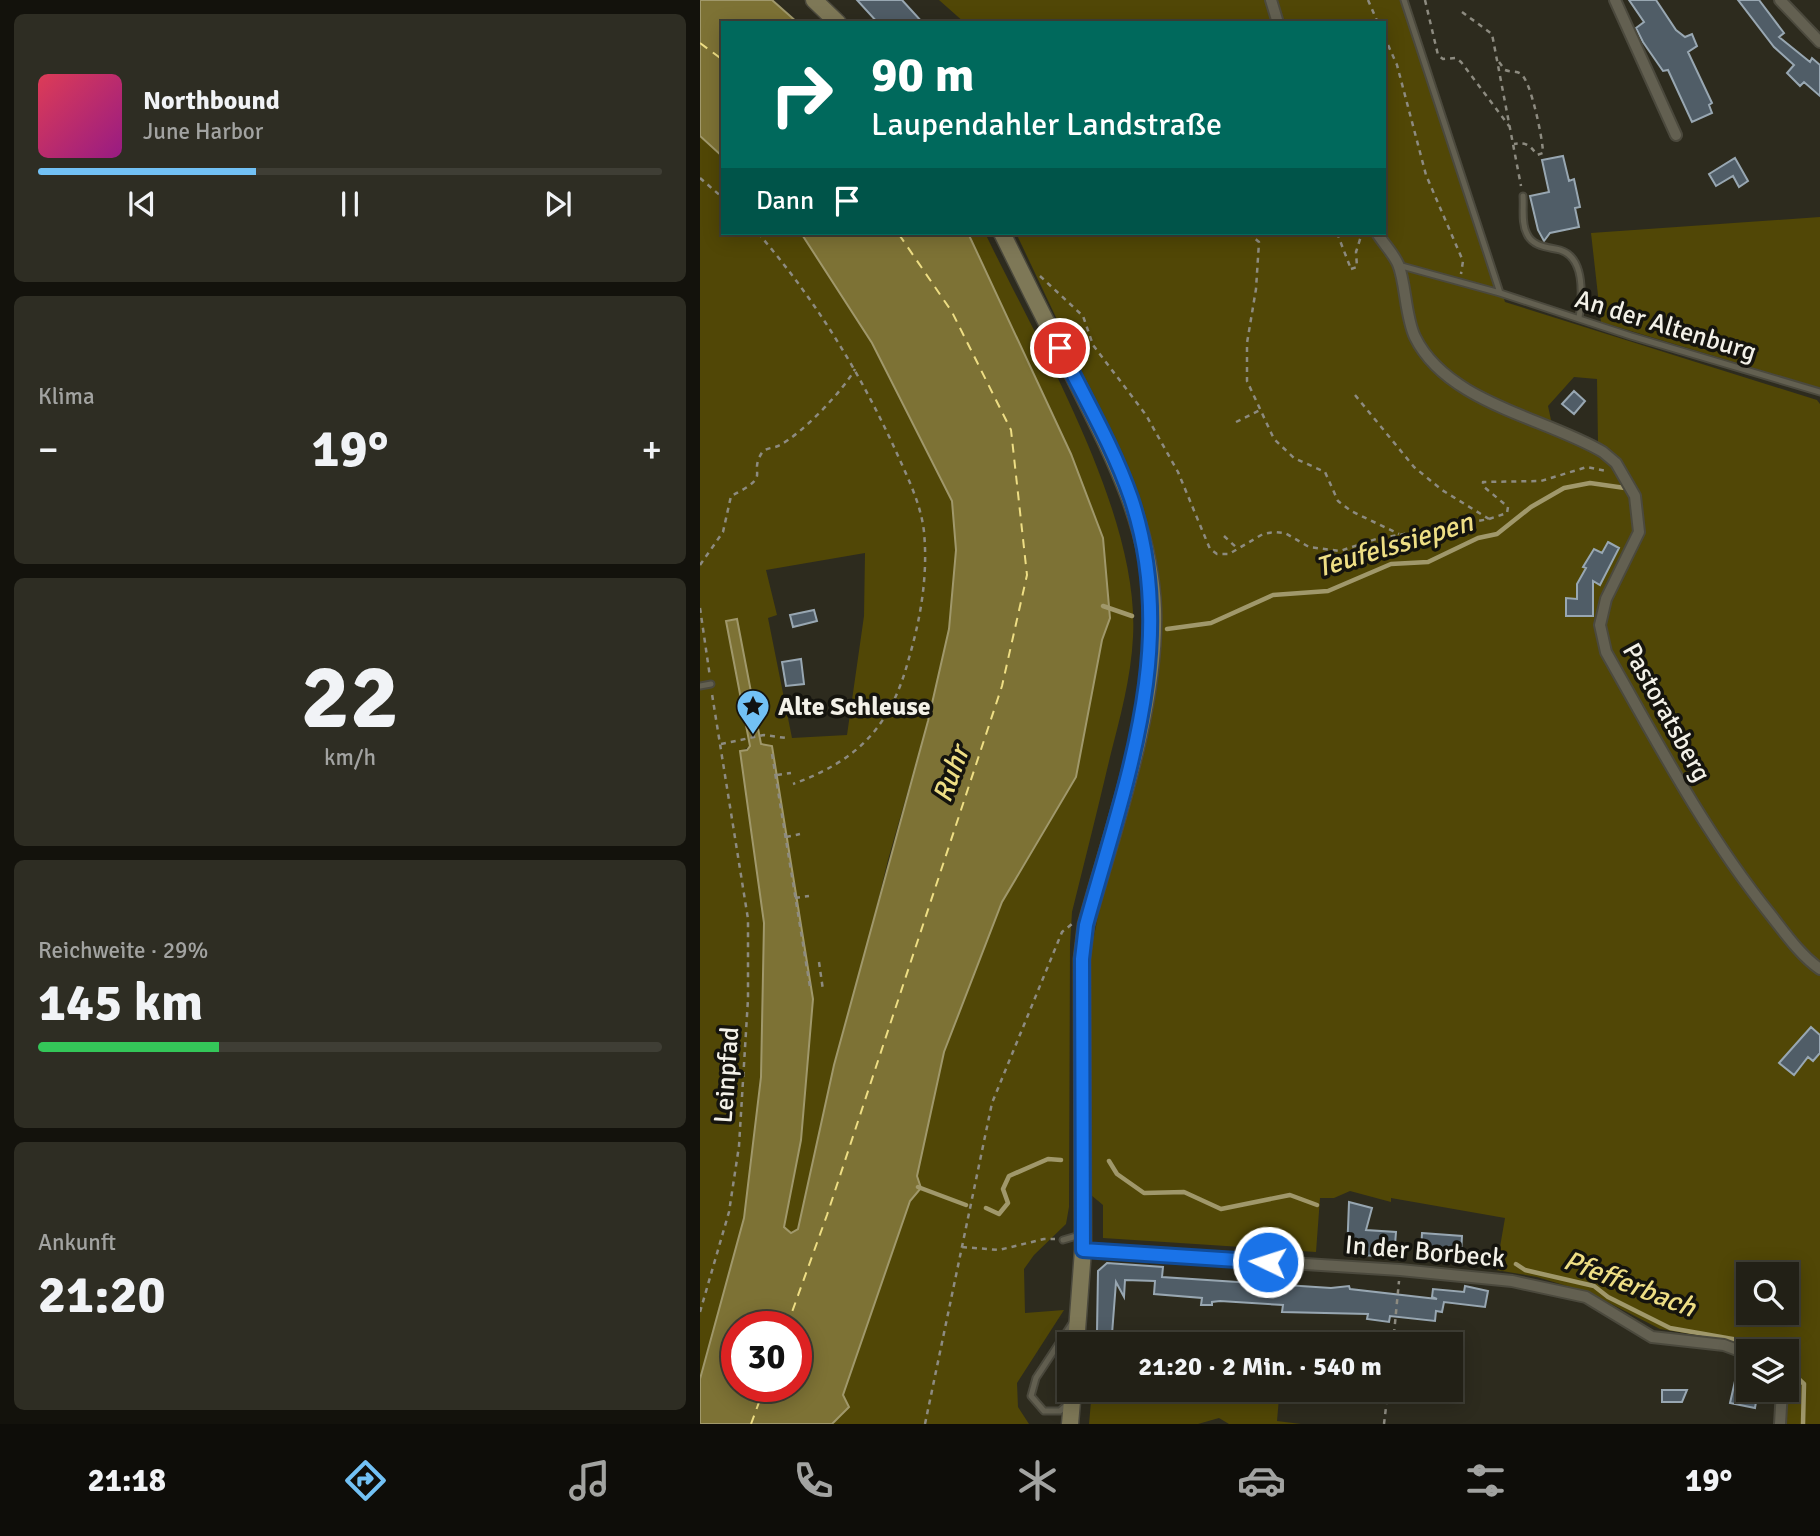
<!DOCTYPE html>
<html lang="de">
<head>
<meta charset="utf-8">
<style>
  body { margin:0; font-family:Signika,sans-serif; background:#2e2d23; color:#f1f3f6; height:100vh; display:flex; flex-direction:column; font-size:26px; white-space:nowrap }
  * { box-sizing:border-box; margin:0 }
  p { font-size:23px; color:#a2a3a1 }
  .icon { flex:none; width:38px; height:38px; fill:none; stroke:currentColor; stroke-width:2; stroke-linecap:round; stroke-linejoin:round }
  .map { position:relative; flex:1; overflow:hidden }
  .sheet { display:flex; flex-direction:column; gap:14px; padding:14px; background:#13120c; width:700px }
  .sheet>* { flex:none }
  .hud { position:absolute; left:21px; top:21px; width:665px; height:214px; border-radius:0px; box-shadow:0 4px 18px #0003,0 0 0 2px #3f3e35; background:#00695c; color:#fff; overflow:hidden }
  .buttons { position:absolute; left:1036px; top:1262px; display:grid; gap:14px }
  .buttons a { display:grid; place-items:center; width:63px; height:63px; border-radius:0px; background:#222016; box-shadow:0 4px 18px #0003,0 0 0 2px #3f3e35; font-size:35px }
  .speed { position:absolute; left:21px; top:1311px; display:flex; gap:14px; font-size:35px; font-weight:700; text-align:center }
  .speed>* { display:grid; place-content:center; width:91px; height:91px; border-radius:50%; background:#222016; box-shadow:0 4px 18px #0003,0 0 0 2px #3f3e35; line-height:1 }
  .speed .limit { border:10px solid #d22; background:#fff; color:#111 }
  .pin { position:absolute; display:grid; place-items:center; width:60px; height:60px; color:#fff; margin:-30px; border:4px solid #fff; border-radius:50%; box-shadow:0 2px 7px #0007 }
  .me { position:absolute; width:77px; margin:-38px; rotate:274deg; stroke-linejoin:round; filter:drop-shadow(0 0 5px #0008) }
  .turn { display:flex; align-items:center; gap:24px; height:147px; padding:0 35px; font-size:32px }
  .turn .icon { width:91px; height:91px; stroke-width:2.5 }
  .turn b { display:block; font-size:49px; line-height:60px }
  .then { display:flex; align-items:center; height:66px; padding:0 35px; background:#0003; gap:14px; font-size:26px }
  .big { font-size:52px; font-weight:800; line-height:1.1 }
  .sheet .card { flex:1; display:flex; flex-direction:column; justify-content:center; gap:10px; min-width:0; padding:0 24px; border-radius:10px; background:#2e2d23 }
  .sheet .dial { align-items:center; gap:0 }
  .dial b { font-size:91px; line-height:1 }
  .song { display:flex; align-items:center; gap:21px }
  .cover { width:84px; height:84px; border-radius:10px; background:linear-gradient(135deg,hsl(350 70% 55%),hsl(310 70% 35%)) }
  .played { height:7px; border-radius:4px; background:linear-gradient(90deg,#72c1f5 35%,#3f3e35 35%) }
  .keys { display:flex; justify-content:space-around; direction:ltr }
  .heat { display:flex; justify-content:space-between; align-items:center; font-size:38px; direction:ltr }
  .charge { height:10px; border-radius:5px; background:linear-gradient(90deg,#34c759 29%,#3f3e35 0) }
  .trip { position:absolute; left:357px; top:1332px; width:406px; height:70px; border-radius:0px; background:#222016; box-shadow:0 4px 18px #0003,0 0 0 2px #3f3e35; font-weight:800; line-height:70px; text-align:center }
  .tab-bar { display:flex; height:112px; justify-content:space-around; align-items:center; background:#0e0d09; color:#a2a3a1 }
  .tab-bar .icon { width:49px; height:49px }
  .tab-bar .on { color:#72c1f5 }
  .tab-bar b { font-size:32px; color:#f1f3f6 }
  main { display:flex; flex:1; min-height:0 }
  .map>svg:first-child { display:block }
  .green { fill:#514706; fill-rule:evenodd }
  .water { fill:#7d7235; stroke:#a0986b; stroke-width:2; fill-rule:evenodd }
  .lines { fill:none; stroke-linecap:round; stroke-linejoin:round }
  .stream { stroke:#a0986b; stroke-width:4.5 }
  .ferry { stroke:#eede84; stroke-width:2; stroke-dasharray:9 7; stroke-linecap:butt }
  .building { fill:#505d67; stroke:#98a7b2; stroke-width:2 }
  .service-casing { stroke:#4b493d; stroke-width:9 }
  .minor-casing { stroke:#4b493d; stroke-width:14 }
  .secondary-casing { stroke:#4b493d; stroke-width:19 }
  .path { stroke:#8d8b80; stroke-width:2.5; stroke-dasharray:5 5; stroke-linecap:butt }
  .service { stroke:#636051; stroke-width:5 }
  .minor { stroke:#636051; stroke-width:10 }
  .secondary { stroke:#7e7857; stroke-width:16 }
  .route-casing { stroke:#114b97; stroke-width:18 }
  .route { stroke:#1a73e8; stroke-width:12 }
  .labels { text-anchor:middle; stroke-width:7; stroke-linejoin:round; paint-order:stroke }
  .street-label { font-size:26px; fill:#f3f1e8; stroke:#15140e }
  .poi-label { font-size:26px; font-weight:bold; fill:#f3f1e8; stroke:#15140e; text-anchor:start }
  .water-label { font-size:28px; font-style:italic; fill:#eede84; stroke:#15140e }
</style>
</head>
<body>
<main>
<section class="sheet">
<div class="card">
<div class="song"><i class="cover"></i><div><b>Northbound</b><p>June Harbor</p></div></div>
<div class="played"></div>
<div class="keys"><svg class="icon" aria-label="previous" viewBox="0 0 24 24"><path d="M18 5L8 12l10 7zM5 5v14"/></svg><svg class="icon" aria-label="pause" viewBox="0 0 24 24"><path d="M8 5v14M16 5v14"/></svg><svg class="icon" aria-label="next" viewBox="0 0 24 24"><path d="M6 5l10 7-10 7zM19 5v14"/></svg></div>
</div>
<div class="card"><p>Klima</p>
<div class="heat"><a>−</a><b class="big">19°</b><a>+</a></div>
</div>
<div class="card dial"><b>22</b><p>km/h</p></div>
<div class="card"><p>Reichweite · 29%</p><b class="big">145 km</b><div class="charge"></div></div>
<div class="card"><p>Ankunft</p><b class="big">21:20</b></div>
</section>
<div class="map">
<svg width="1120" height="1424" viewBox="0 0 1120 1424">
  <rect width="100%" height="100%" fill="#2d2b1e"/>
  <path class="green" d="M239,0H701L805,302L1117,400L1120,404V1424H1085L1089,1390L1087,1351H1057L1022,1339L960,1329L890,1293L837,1277L796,1270L805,1218L691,1198V1202L650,1191L634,1198H620L616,1252L403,1238V1205L391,1195L389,962L460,599L448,529L424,461L316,233H684V23H265ZM874,377L897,379L898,443L895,451L854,434L848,406ZM1048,1274H1087V1312H1048Z
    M0,136L23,157V233H101L172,343L252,501L256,550L249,629L228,721L188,860L98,1230L91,1233L84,1227L101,1140L113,999L72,747L61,744L37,619L26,621L50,746L40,752L64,923L61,1077L44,1218L0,1379ZM165,553L164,616L147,735L92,738L68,618L77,615L66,570Z
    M1120,217V388L901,322L891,233Z
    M268,233H285C339,345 440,513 433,637C431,678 420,718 410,757C398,808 385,860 372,912L370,945L369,1207L366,1224L334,1255L324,1269L325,1313L364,1310L317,1383L318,1407L329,1424H132L149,1407L143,1395L210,1201L221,1188L217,1176L244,1052L302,902L376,777L402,639L410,618L403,538L371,454Z
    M392,1390H567L579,1398L577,1421L601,1424H529L519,1418L498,1424H389Z"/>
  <path class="water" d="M0,0H72L98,23H23V157L0,136Z
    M101,233H268L371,454L403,538L410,618L402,640L376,777L302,902L244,1052L217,1176L221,1188L210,1201L143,1395L149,1407L132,1424H0V1379L44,1218L61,1077L64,923L40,751L47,750L50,746L26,621L37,619L61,744L72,746L113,999L101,1140L84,1227L91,1233L98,1229L134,1065L228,721L249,629L256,550L252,501L172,343ZM37,1326H96V1386H37Z"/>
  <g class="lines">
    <path class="stream" d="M403,606L432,616
      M467,629L511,623L573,595L628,591L691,564L728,562L778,538L797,534L831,507L864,488L890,483L925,488
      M409,1161L417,1174L444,1193L484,1192L521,1209L590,1195L617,1205
      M218,1187L266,1205
      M286,1208L299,1214L308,1203L303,1189L309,1176L348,1159L361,1160
      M816,1264L825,1270L894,1286L908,1297L970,1328L1061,1344L1069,1351
      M1087,1368L1104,1384L1103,1424"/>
    <path class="ferry" d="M0,43L23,60
      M87,1326L127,1215L302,686L327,575L311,430L252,312L198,233
      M51,1424L65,1386"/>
  </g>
  <path class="building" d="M157,0H202L223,23H178Z
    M929,0H956L976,30L985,37L992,34L997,46L988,52L1012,103L1009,105L1012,113L992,122L968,70L963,71L943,42L936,28L944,22Z
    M1038,0H1059L1084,33L1079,37L1110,62L1112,58L1120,65V96L1104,82L1100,86L1087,73L1094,65L1074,47Z
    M863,156L869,181L874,179L880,207L875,208L879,227L850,233L844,241L838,230L830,196L849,192L842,160Z
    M1035,158L1048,181L1039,187L1033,176L1016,186L1009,174Z
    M874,391L885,401L874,414L862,404Z
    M908,542L919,548L900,585L893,581V616H866V598L877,599V584L886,568L883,567L894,549L902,553Z
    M114,610L117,621L93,627L90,615Z
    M101,659L104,684L86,686L82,662Z
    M1111,1027L1120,1035V1053L1113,1061L1108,1057L1094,1075L1079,1063Z
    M649,1202L672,1208L666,1230L696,1232L695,1245L677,1244L676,1256L647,1254Z
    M722,1233L762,1236L761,1255L721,1252Z
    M407,1263L463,1267L462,1277L631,1288L649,1286L650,1289L737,1299L732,1297L733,1289L764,1292L765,1286L788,1291L785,1307L744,1302L742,1312L736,1311L735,1321L690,1316L689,1322L667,1319L668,1314L582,1312L583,1305L520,1301L512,1302V1305H501L502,1298L454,1294L455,1281L425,1280L424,1297L416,1282L412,1334L397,1332L398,1271Z
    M1038,1368L1048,1370L1043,1390H1058L1055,1408L1030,1403Z
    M962,1390H987L982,1402H962Z"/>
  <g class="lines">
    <defs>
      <path id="service" d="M704,0L800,293
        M823,196C824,208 821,223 827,234C833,247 848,247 860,250C886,258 882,298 879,318
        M698,265L800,293L931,336L1120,392
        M0,686L11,684
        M363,1240L380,1235
        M368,1404L360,1411H344L331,1396L336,1378L373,1322"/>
      <path id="minor" d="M571,0L578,23
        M915,0L976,135
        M1080,0L1120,42
        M677,233C683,243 693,253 698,264C706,283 705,316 715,337C747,403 846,418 903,452L916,463L935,496L939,532L906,599L900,625L906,652C957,742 1005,833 1070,914C1085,933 1100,955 1120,969
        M383,1250L700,1270L812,1281L886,1297L952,1337L1024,1345L1048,1354
        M1080,1424L1082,1390"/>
      <path id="secondary" d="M114,0L138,23
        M302,233C327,284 352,334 378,385C414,457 450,527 453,609C456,712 413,827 386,925L382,959L383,1250L376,1344
        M370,1424L373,1390"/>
    </defs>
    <use href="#service" class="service-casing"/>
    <use href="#minor" class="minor-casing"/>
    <use href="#secondary" class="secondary-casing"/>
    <path class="path" d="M668,0L678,23
      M725,0L738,55L743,59L756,58L761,62L809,126
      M762,12L792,34L821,186
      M684,36L697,65L726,175L763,261L761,274
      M799,62L805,70C810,72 817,71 821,74C831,81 843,140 843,153L837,155C830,145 826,142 814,144
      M0,178L23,198
      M58,233C114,298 158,369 194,447C206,474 221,503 224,532C228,575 221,617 209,658C191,726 159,760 93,784
      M548,233L559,242L556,289L547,343V381L574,439L594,458L625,472L638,501L651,511L699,534
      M637,233L651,269
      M651,269L657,267L656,252L662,233
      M340,276L383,316L393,345L446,415L478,472L510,549L517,554H529L563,534L574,532L585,533L609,547L640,551L676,539L789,519L807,513L808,507L783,486V482L841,481L887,467L906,471
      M655,395L714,467L742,490L789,519
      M536,422L560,410
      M524,536L538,549
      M0,565L23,532L31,496C75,474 46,476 63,451C68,448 73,448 78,446C101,435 143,391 155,369
      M0,608L10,677
      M21,744L64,735L86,738
      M72,754L110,987
      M77,775L91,773
      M86,837L100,834
      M95,898L109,896
      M119,962L123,990
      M262,1247L299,1250L344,1239H355
      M0,1312L29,1212L39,1146L48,999V919L12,694
      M693,1344L699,1281
      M225,1424L292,1103L362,932L372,924
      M684,1424L688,1390"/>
    <use href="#service" class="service"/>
    <use href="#minor" class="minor"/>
    <use href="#secondary" class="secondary"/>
  </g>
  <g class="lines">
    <defs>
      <path id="route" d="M360,348C384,397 413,446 431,498C480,644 425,783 386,925L382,959L383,1250L568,1262"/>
    </defs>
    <use href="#route" class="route-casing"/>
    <use href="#route" class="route"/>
  </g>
  <defs>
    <symbol id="sight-pin" viewBox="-11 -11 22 30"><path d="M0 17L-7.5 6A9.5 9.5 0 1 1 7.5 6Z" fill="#72c1f5" stroke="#15140e"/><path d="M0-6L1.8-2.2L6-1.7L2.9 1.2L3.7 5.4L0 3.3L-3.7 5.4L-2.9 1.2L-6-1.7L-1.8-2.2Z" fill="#111"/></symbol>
  </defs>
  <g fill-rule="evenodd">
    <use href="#sight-pin" x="34" y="687" width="38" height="52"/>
  </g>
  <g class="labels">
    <g class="street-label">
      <text transform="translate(966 325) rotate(17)" y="9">An der Altenburg</text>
      <text transform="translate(967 712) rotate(61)" y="9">Pastoratsberg</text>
      <text transform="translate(26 1075) rotate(-86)" y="9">Leinpfad</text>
      <text transform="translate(725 1251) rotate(5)" y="9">In der Borbeck</text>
    </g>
    <g class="poi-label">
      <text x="78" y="715">Alte Schleuse</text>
    </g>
    <g class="water-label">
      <text transform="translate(694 544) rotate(-17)" y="10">Teufelssiepen</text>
      <text transform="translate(250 774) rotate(-70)" y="10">Ruhr</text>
      <text transform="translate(930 1283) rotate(21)" y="10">Pfefferbach</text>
    </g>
  </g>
</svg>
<div class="buttons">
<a><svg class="icon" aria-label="search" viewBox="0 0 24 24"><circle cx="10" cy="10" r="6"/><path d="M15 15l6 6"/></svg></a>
<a><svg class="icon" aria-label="layers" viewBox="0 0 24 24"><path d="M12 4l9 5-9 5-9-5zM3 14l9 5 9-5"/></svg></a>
</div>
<div class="speed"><div class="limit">30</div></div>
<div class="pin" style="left:360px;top:348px;background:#d93025"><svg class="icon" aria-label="arrive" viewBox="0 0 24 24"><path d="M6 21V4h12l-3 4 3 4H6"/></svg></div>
<svg class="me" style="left:568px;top:1262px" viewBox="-20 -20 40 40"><circle r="17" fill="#1a73e8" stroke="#fff" stroke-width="3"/><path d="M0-11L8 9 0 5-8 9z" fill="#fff"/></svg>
<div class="trip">21:20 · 2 Min. · 540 m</div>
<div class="hud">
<div class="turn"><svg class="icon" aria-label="right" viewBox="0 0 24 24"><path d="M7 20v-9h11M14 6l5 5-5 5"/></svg><div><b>90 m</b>Laupendahler Landstraße</div></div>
<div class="then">Dann<svg class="icon" aria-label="arrive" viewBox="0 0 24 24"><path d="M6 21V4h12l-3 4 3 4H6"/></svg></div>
</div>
</div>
</main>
<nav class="tab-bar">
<b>21:18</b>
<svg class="icon on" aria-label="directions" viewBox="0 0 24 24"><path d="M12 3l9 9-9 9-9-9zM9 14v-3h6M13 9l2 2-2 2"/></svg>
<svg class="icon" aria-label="music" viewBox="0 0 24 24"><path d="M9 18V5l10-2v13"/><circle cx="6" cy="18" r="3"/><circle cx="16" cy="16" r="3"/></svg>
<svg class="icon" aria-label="phone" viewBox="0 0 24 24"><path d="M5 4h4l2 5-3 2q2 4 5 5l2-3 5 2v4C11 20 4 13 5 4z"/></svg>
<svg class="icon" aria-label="climate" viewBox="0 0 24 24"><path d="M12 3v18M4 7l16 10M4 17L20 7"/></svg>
<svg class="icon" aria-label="car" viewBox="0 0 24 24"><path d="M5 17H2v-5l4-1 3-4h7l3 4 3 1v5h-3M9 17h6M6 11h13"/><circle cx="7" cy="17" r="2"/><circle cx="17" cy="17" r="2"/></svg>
<svg class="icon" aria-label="filters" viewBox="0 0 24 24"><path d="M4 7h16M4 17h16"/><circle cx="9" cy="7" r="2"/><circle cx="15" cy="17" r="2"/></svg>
<b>19°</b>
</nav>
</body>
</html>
